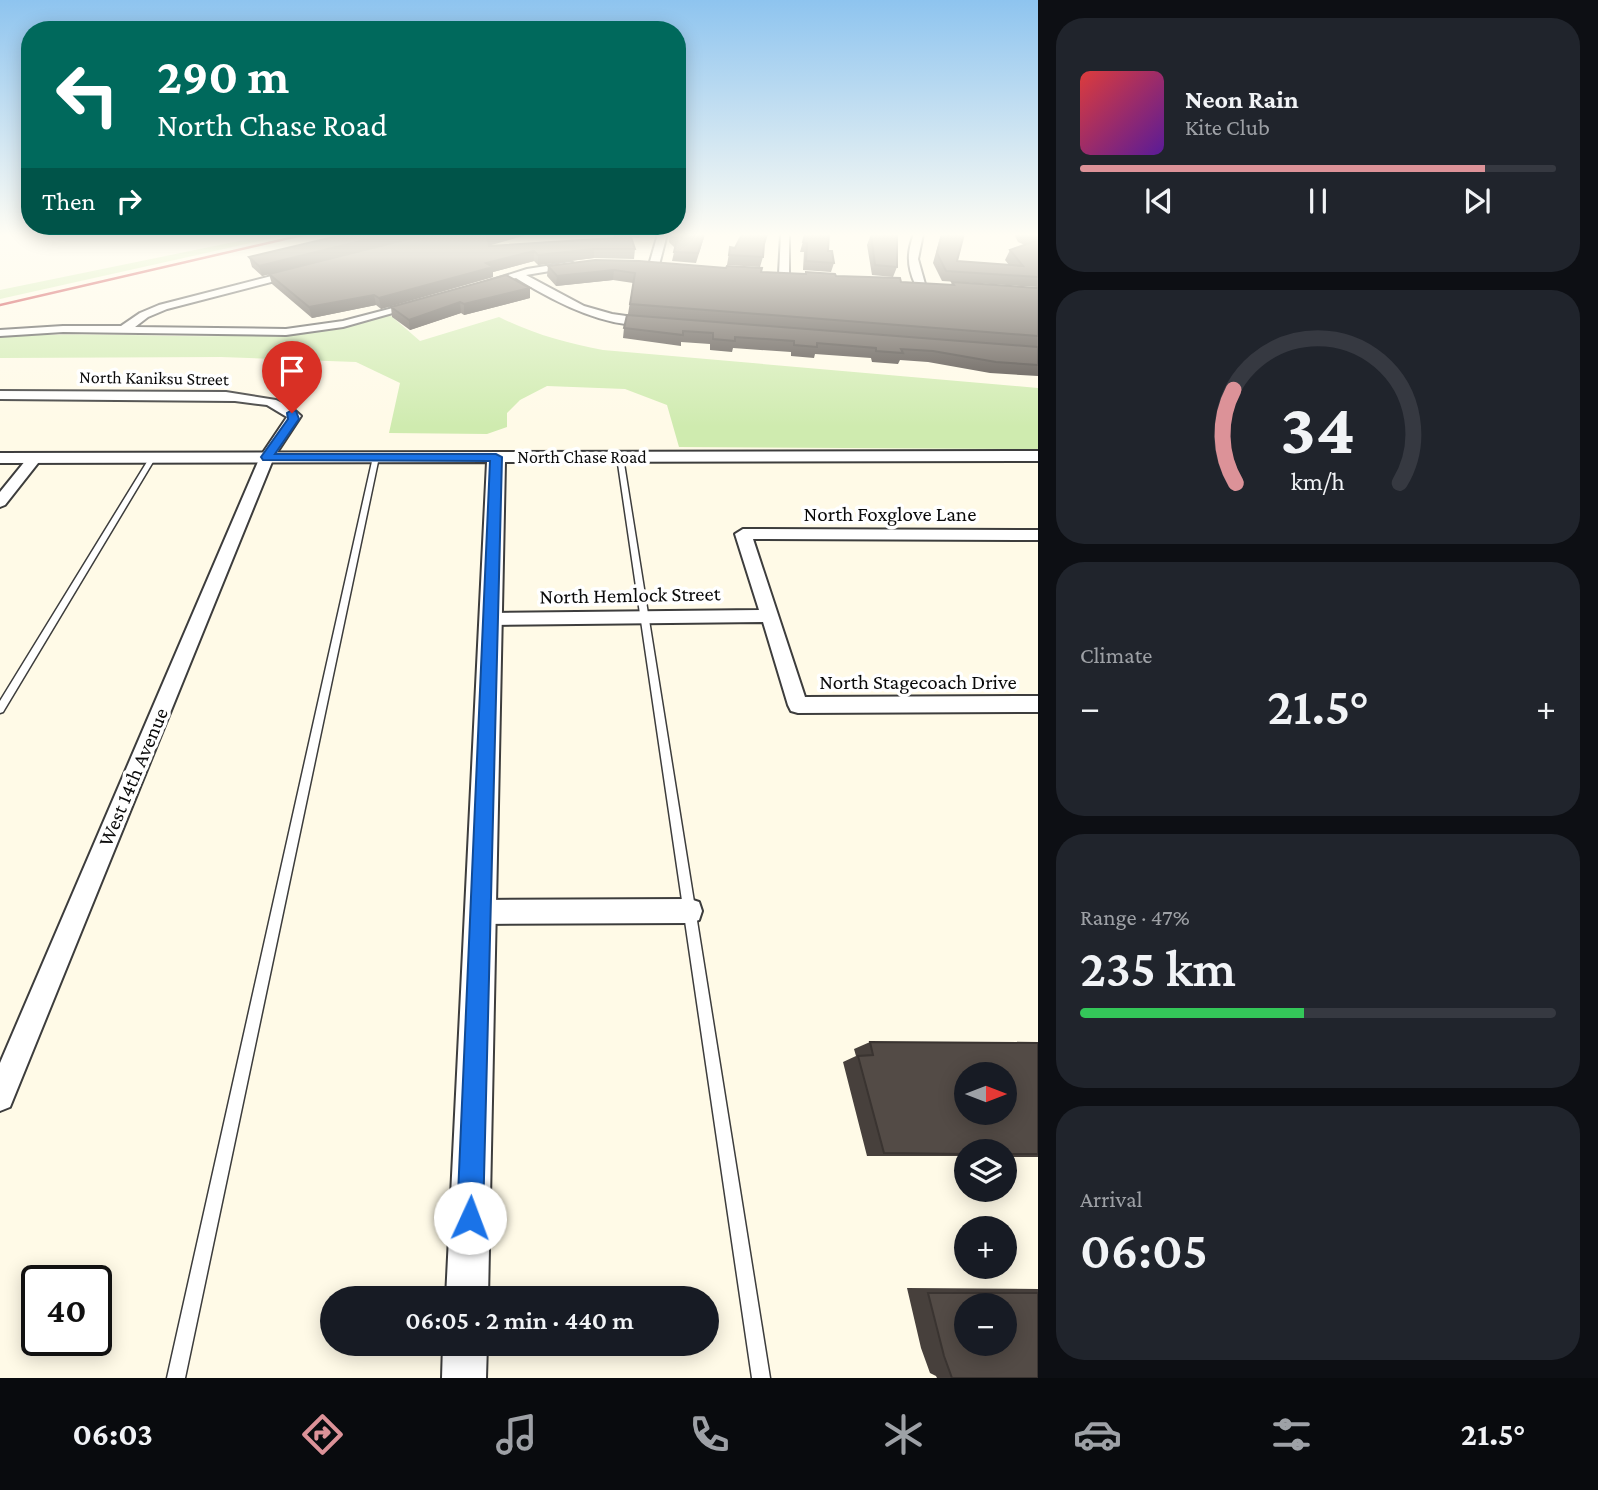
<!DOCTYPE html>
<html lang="en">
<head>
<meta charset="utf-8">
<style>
  body { margin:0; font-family:"Crimson Pro",serif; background:#20242c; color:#f1f3f6; height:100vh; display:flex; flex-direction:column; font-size:26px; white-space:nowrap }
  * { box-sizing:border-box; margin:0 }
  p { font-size:23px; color:#9ea1a6 }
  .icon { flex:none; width:38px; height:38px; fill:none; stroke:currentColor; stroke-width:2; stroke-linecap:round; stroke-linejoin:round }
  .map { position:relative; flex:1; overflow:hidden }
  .side { display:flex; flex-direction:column; gap:18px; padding:18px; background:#0d0f14; width:560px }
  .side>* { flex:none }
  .top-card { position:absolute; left:21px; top:21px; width:665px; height:214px; border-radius:28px; box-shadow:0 4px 18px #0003; background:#00695c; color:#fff; overflow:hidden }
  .needle { width:46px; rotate:90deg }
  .buttons { position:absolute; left:954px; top:1062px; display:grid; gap:14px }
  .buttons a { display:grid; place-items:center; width:63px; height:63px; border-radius:50%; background:#171b24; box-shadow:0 4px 18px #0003; font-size:35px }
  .speed { position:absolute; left:21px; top:1265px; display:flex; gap:14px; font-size:35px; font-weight:700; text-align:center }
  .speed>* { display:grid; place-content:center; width:91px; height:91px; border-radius:50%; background:#171b24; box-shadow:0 4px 18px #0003; line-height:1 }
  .speed .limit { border:4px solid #111; border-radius:10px; background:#fff; color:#111 }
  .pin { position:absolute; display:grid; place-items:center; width:60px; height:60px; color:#fff; margin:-72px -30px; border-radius:50% 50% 50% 0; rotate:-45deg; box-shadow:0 0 7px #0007 }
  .pin .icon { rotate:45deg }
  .me { position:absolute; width:77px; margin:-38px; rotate:2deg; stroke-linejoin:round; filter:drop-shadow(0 0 5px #0008) }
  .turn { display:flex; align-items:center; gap:24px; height:147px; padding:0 21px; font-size:32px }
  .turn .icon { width:91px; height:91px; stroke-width:2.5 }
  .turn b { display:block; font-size:49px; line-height:60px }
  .then { display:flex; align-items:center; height:66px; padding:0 21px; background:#0003; gap:14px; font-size:26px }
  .big { font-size:52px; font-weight:600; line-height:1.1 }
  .side .card { flex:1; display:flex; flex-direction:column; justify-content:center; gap:10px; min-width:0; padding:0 24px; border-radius:28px; background:#20242c }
  .side .dial { align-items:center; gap:0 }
  .dial svg { height:182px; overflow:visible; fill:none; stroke:#363941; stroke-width:7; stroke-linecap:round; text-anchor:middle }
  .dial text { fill:#f1f3f6; stroke:none }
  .song { display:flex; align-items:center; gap:21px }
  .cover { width:84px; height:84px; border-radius:10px; background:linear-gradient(135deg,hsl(0 70% 55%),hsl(270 70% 35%)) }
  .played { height:7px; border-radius:4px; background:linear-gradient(90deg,#dc9298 85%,#363941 85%) }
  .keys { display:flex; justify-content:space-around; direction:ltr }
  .heat { display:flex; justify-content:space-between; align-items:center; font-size:38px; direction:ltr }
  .charge { height:10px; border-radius:5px; background:linear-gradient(90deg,#34c759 47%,#363941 0) }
  .trip { position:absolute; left:320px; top:1286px; width:399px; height:70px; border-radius:35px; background:#171b24; box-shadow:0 4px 18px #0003; font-weight:600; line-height:70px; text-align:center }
  .dock { display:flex; height:112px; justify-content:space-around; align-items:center; background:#090b0e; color:#9ea1a6 }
  .dock .icon { width:49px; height:49px }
  .dock .selected { color:#dc9298 }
  .dock b { font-size:32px; color:#f1f3f6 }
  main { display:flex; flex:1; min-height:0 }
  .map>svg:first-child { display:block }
  .green { fill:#cfebaf }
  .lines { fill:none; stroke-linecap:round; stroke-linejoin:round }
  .service-casing { stroke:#3d3d3d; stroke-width:3 }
  .minor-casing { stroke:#3d3d3d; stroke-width:4 }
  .tertiary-casing { stroke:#3d3d3d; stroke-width:4 }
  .service { fill:#fff; fill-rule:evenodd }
  .minor { fill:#fff; fill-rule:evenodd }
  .tertiary { fill:#fff; fill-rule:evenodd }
  .rail { stroke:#c21b26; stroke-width:2.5 }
  .wall { fill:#47403c }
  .shaded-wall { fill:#3a3431 }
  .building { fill:#534b46; stroke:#3a3431; stroke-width:2; fill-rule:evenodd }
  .route { fill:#1a73e8; stroke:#114b97; stroke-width:2 }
  .labels { text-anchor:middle; stroke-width:7; stroke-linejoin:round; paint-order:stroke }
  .far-street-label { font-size:18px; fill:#0a0a0a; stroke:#fff }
  .street-label { font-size:21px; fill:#0a0a0a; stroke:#fff }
</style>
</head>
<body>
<main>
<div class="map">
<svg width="1038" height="1378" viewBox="0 0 1038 1378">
  <rect width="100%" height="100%" fill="#fffae7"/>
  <path class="green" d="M273,234H291L0,299V290Z
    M390,315L420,341L499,317C533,334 566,343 603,350L1038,388V449L679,447L667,405L625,389L547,386L520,400L507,413V427L487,434L389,433L400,383L356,362L221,357L0,358V337C130,327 263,352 390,315Z"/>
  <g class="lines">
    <defs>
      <path id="service" d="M153,455L156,457L3,712L0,713V701L150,457Z
        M376,455L379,457L185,1378H167L373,457Z
        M620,455L623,457L770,1378H752L617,457Z"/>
      <path id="minor" d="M658,234H667L659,265L654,268L649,265Z
        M781,234H789V274L784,277L779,274Z
        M914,234H923L918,259L925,284L920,287L915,284C907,266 907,252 914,234Z
        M571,262L576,265L574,267L526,275L584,306L612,314L654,320V324C609,331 553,301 516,278L485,287L480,284L527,269Z
        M295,270L300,273L298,275L167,309L148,317L135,327L286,329L343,321L416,302L421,305L343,327L286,335L63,332L0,336V330L63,326H121L140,313L159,305Z
        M0,391L226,392L276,400L292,408L301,416L274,457L10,1107L0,1111V1063L260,457L287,417L267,405L235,401L0,399Z
        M35,454L42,458L5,505L0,507V492L30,455Z
        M743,529L1038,530V540L753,539L805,697L1038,696V712L798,713L791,711L788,705L763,622L492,625L486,624L483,619L486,614L492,613L759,610L735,534Z
        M690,899L699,902L702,911L699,920L690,923L480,924L471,921L468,912L471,903L480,900Z"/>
      <path id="tertiary" d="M1038,451V461L505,462L488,1298H446L487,462L0,463V453Z
        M443,1344H487L486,1378H442Z"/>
    </defs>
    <use href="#service" class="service-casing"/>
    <use href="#minor" class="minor-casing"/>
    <use href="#tertiary" class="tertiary-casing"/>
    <use href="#service" class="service"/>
    <use href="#minor" class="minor"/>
    <use href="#tertiary" class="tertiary"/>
    <path class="rail" d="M0,305L307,234"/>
  </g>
  <path class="wall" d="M616,234H641L639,238L631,237L635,249L634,259L594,258L538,265L534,261L493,272V277L381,309L376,305L312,318L272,284L269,274L336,257L262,276L252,267L249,257L489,246L614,238Z
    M670,234H705L696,263L672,261L675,248L669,242Z
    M742,234H768L763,247V257L760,267L727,265L730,247L735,248Z
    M805,234L828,251L834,263L831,272L803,270L804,252H800Z
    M871,234H900L899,236L897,235V267L893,277L872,275L867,245Z
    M941,234H964L957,261L1009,265L1005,260L1010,250L1025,245L1018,242L1014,234H1038V287L942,281L933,263Z
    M548,266L761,272L805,274L806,272L836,276L901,282L951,285L952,282L1038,288V376L990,373L928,362L900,360L898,364L872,362L871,358L815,354L814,358L791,356V352L733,348L732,352L710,350V344L681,342V346L623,338L624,328L628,314L633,283L613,280L556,286L547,276Z
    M530,298L464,315L461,313L410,330L392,317L391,307Z
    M870,1042L1038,1043V1157H1004V1152H966V1156H867L843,1062L856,1056L854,1049Z
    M907,1288L1038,1289V1378H937L936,1376L930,1373L921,1348Z"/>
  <path class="shaded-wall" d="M389,234H428L262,276L259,266Z
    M494,234H530L488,246L487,236Z
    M594,249V258L538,265V255Z
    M534,251V261L493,272V277L381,309L379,298L486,263Z
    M614,270L613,280L556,286L557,276Z
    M530,288V298L464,315V304Z
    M374,295L376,305L312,318L309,307Z
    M460,302L461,313L410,330L409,320Z"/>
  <path class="building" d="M346,234H389L259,266L249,257Z
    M428,234H494L487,236L489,246L614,238L616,234H630L635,249H594L538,255L534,251L486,263L493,267L379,298L374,295L309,307L269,274Z
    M672,234H704L698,253L674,252L677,239Z
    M742,234H767L764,244L763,257L729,255L730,247L735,248Z
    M805,234H829L828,251H832L834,263L806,261L807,243L803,242Z
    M871,234H897V267L875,265Z
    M942,234H964L957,261L1023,266L1010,250L1038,240V277L946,271L937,253Z
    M1028,234H1038V237Z
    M595,260L639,261L726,268L727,266L762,268L761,272L806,274V272L835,274L836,276L900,278L901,282L954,285L952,282L1038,288V336L630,304L635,273L614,270L557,276L548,266Z
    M506,275L530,288L464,304L460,302L409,320L391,307Z
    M627,315L1038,347V365L996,362L933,351L901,349L903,353L876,351V348L817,343V347L794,345V341L735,337V341L713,339V333L683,331V335L624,328Z
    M870,1042L1038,1043V1154H1004V1152H966V1154L884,1153L858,1056L873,1055ZM966,1074H1004V1113H966Z
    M928,1293H1038V1378H952L944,1356ZM966,1306H1004V1344H966Z"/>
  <linearGradient id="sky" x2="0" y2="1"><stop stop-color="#8ec4ef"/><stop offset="0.55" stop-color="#fffdf4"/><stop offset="1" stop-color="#fffdf4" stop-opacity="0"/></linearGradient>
  <rect width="1038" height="427" fill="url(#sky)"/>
  <path class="route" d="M292,410L296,411L299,419L275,454H496L502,457L483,1218L479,1227L470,1231L461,1227L457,1218L490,461L263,460L261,457L288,419L287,413Z"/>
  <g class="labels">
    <g class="far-street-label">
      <text transform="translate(154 378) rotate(1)" y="6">North Kaniksu Street</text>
      <text x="582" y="463">North Chase Road</text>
    </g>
    <g class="street-label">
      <text x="890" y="521">North Foxglove Lane</text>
      <text transform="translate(630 595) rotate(-1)" y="7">North Hemlock Street</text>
      <text x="918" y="689">North Stagecoach Drive</text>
      <text transform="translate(133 777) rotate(-67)" y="7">West 14th Avenue</text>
    </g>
  </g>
</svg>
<div class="buttons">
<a><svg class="needle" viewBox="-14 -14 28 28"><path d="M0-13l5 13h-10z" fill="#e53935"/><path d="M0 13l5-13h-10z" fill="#9ea1a6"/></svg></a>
<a><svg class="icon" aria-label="layers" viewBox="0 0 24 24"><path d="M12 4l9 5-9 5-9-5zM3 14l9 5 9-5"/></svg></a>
<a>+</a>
<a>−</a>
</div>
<div class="speed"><div class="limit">40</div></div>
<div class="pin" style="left:292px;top:413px;background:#d93025"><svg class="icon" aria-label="arrive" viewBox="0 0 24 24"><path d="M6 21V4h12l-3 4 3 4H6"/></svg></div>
<svg class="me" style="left:470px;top:1218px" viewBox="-20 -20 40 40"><circle r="19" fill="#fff"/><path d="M0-13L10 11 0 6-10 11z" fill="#1a73e8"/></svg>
<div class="trip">06:05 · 2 min · 440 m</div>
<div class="top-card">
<div class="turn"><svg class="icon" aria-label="left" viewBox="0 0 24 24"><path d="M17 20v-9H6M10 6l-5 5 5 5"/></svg><div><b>290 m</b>North Chase Road</div></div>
<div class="then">Then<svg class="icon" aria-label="right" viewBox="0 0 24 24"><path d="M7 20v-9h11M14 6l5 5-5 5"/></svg></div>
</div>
</div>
<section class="side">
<div class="card">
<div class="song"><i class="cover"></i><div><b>Neon Rain</b><p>Kite Club</p></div></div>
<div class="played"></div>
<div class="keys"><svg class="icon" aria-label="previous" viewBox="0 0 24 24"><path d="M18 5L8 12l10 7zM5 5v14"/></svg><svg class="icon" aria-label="pause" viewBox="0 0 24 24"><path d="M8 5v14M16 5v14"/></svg><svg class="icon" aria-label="next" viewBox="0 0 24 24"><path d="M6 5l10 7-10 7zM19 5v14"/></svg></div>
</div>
<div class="card dial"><svg viewBox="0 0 100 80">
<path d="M14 69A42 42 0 1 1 86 69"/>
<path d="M14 69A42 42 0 0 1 13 28" stroke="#dc9298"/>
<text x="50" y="56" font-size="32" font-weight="700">34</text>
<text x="50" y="72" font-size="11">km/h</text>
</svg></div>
<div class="card"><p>Climate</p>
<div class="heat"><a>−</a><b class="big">21.5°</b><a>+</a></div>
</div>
<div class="card"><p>Range · 47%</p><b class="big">235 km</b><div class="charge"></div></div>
<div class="card"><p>Arrival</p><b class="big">06:05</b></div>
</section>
</main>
<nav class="dock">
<b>06:03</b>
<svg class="icon selected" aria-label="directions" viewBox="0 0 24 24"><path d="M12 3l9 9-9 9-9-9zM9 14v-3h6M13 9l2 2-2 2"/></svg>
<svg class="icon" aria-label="music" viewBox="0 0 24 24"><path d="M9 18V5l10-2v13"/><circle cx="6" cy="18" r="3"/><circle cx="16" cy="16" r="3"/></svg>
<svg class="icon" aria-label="phone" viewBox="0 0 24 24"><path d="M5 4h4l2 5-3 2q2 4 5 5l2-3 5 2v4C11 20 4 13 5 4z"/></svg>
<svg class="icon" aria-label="climate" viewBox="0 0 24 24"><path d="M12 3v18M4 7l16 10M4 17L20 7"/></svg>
<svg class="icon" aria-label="car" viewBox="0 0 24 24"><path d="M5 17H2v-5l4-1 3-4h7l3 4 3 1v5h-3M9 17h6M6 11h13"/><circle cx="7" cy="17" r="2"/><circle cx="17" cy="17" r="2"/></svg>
<svg class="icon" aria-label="filters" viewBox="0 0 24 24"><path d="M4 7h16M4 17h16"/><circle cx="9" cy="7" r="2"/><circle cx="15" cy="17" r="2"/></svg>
<b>21.5°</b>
</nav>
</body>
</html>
